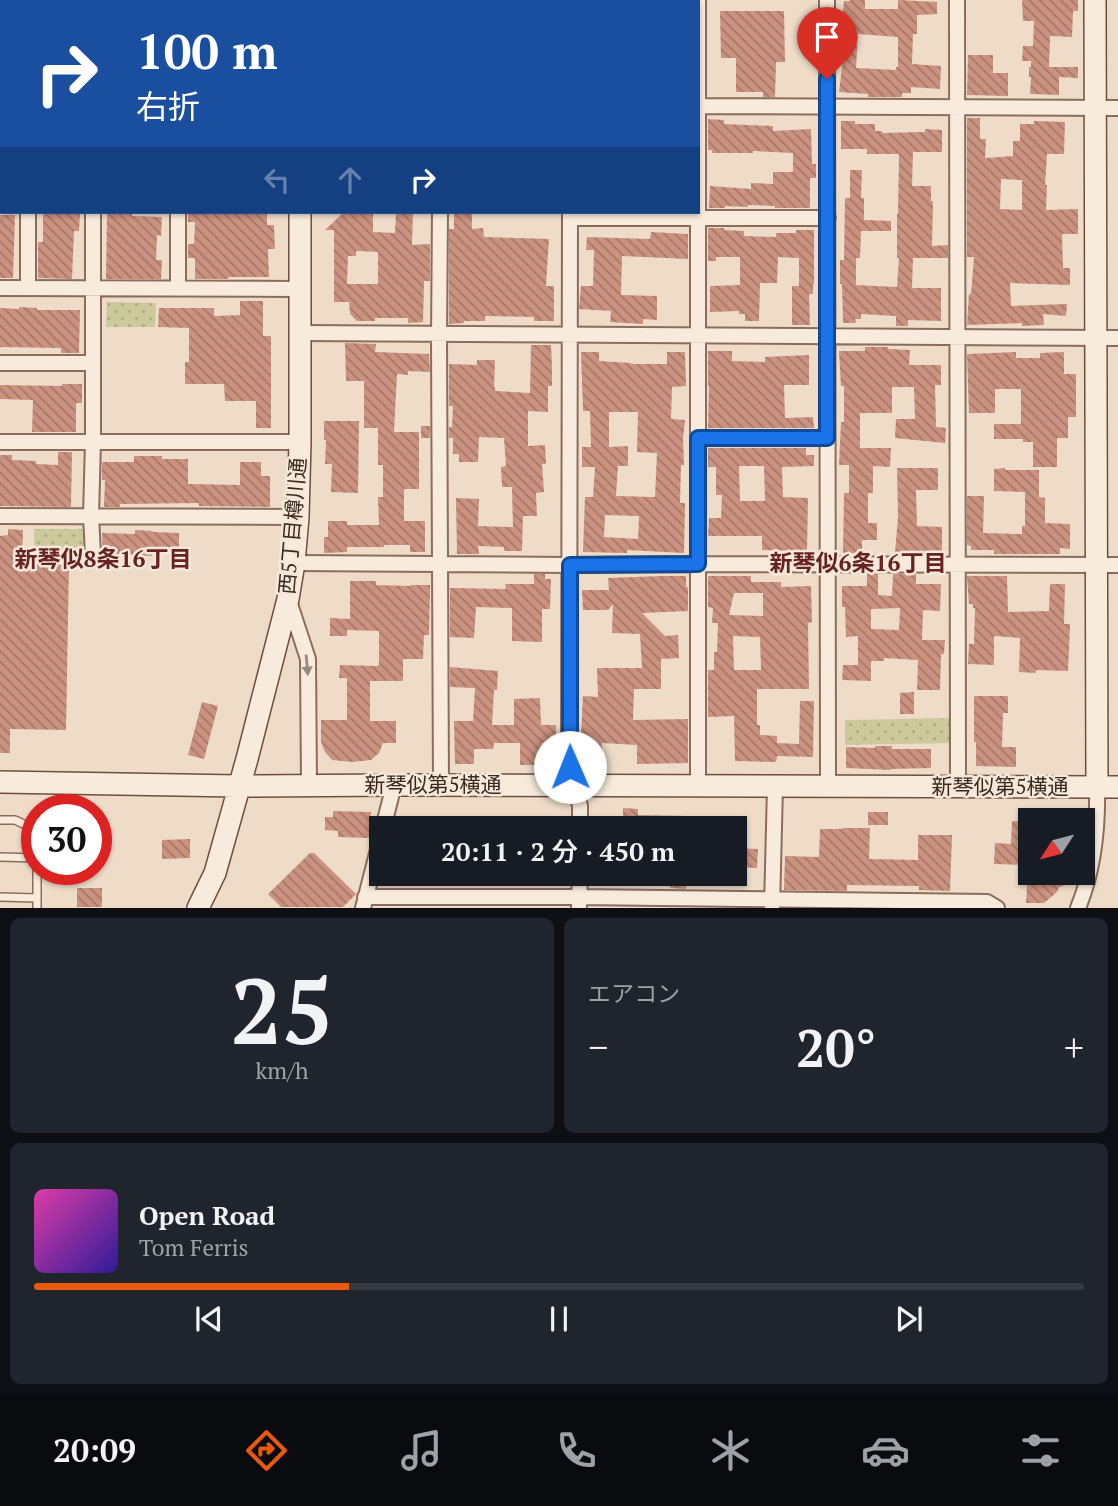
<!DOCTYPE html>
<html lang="ja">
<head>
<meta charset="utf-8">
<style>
  body { margin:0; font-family:"PT Serif","Noto Sans JP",serif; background:#20242c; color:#f1f3f6; height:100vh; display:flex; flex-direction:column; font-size:26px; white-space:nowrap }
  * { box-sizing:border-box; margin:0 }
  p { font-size:23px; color:#9ea1a6 }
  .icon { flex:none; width:38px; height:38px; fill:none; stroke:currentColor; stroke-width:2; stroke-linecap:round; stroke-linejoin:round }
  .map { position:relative; height:908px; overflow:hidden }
  .side { display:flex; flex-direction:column; gap:10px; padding:10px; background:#0d0f14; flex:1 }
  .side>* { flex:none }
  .top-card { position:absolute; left:0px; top:0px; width:700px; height:214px; box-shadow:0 2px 5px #0004; background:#1a4fa0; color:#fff; overflow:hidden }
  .needle { width:46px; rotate:234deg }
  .buttons { position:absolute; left:1018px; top:808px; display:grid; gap:14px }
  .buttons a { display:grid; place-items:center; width:77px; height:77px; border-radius:0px; background:#171b24; box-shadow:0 2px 5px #0004; font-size:35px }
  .speed { position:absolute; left:21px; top:794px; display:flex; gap:14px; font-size:35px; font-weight:700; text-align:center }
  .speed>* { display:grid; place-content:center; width:91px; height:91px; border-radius:50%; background:#171b24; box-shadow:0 2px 5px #0004; line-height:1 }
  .speed .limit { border:10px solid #d22; background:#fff; color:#111 }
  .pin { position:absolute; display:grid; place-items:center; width:60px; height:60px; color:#fff; margin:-72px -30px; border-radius:50% 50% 50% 0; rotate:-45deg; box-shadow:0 0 7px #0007 }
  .pin .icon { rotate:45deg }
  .me { position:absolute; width:77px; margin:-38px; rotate:359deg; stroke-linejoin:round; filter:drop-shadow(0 0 5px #0008) }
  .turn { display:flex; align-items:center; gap:24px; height:147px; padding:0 21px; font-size:32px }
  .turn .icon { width:91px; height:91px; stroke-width:2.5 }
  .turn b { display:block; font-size:49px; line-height:60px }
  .lanes { display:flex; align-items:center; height:66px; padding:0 21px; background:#0003; justify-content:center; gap:35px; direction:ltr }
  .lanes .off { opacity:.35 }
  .big { font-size:52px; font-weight:600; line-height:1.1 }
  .side .card { flex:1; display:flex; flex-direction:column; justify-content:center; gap:10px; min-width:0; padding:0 24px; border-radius:10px; background:#20242c }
  .side .dial { align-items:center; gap:0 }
  .dial b { font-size:91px; line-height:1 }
  .song { display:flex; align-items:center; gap:21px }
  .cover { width:84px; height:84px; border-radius:10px; background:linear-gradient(135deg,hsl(320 70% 55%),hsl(250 70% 35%)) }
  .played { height:7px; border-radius:4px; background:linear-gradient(90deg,#ea580c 30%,#363941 30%) }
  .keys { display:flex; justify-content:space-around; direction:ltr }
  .heat { display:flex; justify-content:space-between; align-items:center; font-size:38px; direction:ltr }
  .side .tiles { flex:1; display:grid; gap:10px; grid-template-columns:1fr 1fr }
  .card:last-child { grid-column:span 2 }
  .trip { position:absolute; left:369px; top:816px; width:378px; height:70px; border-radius:0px; background:#171b24; box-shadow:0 2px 5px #0004; font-weight:600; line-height:70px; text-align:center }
  .menu { display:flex; height:112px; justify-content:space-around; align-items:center; background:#090b0e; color:#9ea1a6 }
  .menu .icon { width:49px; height:49px }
  .menu .on { color:#ea580c }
  .menu b { font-size:32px; color:#f1f3f6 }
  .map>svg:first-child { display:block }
  .park { fill:url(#park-dots) }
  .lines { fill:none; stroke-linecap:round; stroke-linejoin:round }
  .river { stroke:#a9c2b6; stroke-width:24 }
  .building { fill:url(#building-back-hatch); fill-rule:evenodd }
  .lane-casing { stroke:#8a6d5e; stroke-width:10 }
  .street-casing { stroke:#8a6d5e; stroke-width:18 }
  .secondary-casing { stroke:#6c4f41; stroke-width:24 }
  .lane { stroke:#f8ebdc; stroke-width:7 }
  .street { stroke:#f8ebdc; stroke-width:14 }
  .secondary { stroke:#f8ebdc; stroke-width:21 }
  .oneway { fill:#9a8a7e }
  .route-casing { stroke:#114b97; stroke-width:18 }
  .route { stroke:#1a73e8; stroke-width:12 }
  .labels { text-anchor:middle; stroke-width:5; stroke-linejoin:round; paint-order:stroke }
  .street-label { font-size:21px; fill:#3b2921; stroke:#f5e8d8 }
  .neighbourhood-label { font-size:23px; font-weight:bold; fill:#662321; stroke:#f5e8d8 }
</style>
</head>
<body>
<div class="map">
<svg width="1118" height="908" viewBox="0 0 1118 908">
  <defs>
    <pattern id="park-dots" width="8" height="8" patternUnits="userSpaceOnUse" patternTransform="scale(1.75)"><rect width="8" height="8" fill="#ccc99c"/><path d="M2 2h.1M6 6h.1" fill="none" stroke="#b0ad86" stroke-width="1.8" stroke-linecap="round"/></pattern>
    <pattern id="building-back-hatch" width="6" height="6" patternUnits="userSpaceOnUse" patternTransform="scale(1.75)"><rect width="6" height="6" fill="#cb9280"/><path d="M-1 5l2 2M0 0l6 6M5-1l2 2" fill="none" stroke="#a67768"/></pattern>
  </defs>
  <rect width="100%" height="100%" fill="#eedcc9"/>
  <path class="park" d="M107,302L156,303L155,327H106Z
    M34,529H86L87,557H34Z
    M950,718L951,743L845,745V720Z"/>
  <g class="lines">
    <path class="river" d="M167,2L170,0
      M0,84L2,83"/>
  </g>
  <path class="building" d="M850,0H865V9H898V0L937,2V14L917,15V34H913L912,64L941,66L940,89L911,87V93H902V97H868V94L839,92L843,59L838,58L844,1H850ZM858,34L898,37V67H896V70L856,68Z
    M1022,0H1078V11H1073L1072,37L1050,36L1049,67H1078V78L1059,77V95L1030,94L1031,77H1029V67H1031V61H1022L1023,46H1033L1034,21H1023Z
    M720,11H784L785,62H776L775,97H763V92H736V58H721Z
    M968,55H993V73H1008V96L967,95Z
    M967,118H980V139H986L985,158L1013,156V141H1020V124H1034V121L1065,122L1064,154H1047L1045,185H1047L1046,210L1078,209V234H1062L1063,268H1070V285L1010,283L1011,306L1067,304L1066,316L1043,314L1044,325L1022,326V323L967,325L969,294H971L974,257H967ZM1001,179L1022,180V210L1000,209Z
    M708,119L724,120V124L773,126V131L811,129L812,164H816V178H810V208H775V206L748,205V207L725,206V208H709L710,186L751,189V183L773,184V172H793V153L753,151V153H712V150H708Z
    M841,121H855V124H875V131H882V133L925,132V129L942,130V152H913L912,186H931V201H933L932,246L948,245V258H913L912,288H941V321L908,320V326H896V316L861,314V319H855L856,323H843L842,284H840V260H844L845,198H850V170H862L861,198H864V220L891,221V231H861L860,258H856V285L897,287L899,258H897V214H898L899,154H867V149H841Z
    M107,212H132V216L162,217L161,236L157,235L156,260H162L161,279H106Z
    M188,212H267V225H274L275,249H268L269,277H228V279H195V258H188V244H194L195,222H188Z
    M344,212H373V232L395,233L396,212H413L412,245L430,244V281H424L423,322L408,323V318H375V321H357L350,314L349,302H334V230H325ZM356,251L378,252V284H347L348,256H356Z
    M454,212H472V229L483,228L484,237L549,239L546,286H554V321H534V317L485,316V321H464V323L449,324V229H454Z
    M43,213L80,214L79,231H74L72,279L38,278V242H43Z
    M0,215H15L13,278H0Z
    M708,228H724V230L744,231V236L776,237V233H796V230H814V285H813V294H809L810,325H792V286H799V258L778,257L777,283H760L759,321H745V314H739V311L710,312V286L740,285V257H716V261H708Z
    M651,232L688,234V259L622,256L621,295L657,296V320L643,319V324L610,322L611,311L579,309L581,286H593L594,250H586L587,237L650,239Z
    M240,301H263V336H271V428H256V401H225L224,384H185V362H189V328L158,327L159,308H214V316L240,315Z
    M19,307L37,308V310H80L79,353H61V348L0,347V308L19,309Z
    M345,343L376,344L375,352L429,354L430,372L408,371V375L397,374L394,432H419V489H404V521H425V552H410V545H384V547H347V552L324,553V537H328V521H347V525H379L378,497H383V465H378V428H364V381H346Z
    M531,345H551L552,368V386H548V412L528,411V446L545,445L546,464H542L544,492L536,493L537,516H523L522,551H504V547L478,546L479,554H457L456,498L479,499L478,526L513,527L512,487H502L501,467L506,466L504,438L479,437L478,462H459V454H453V438H449V427H452L453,406H449V364L477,365V360H495L494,387H495V391L530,393Z
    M865,347H888V349L910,350L909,365H941V385H935L936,427L946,428L945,443L895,438L896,419H915L914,387H892V413H860V448H891L890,467L873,466V493H868V523H877V540H862V553H843L844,493H849V465H839L841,422H844V386H841L839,351H865Z
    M708,351H732V361L765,362V357L809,355V385H784L785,418L813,417L814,428H708L709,386H708Z
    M581,352H599V361L631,363V364H667V352H685L686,386L672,387L671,419L685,420L683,439L684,465H681L680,503H685L684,553L627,550V553L583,552L585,497H593L595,467H582V447H591L590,411H583ZM609,412H638L637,452L657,453L655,497L616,496L618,466H628V446L609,447ZM605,515L639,516L638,539L604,537Z
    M1016,352V358H1040V353L1064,352V374H1076V417H1068V438H1057V467H1033V442H1023V439H994V424H1021V389H995V413H969L967,354Z
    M62,384H82V403H76V432H32L33,400L0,399V385L62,386Z
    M324,421H359L358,493L331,492L332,464H325L326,440H324Z
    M421,426H430V438H421Z
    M708,448H806V455H814V466L782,467L783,497L808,498L807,551L762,550V536H708L709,518H721L722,495H716V467H708ZM739,466H764L765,501H740Z
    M58,452H72L71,507L0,506V455H12V460L36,461V464L58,465Z
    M134,456H162V459H188V484L240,485V462H261V476H270V507L199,506V503L120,504V507H104L105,480H102V462H134Z
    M897,468H938V490H916L917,526L942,527V553H895L898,517Z
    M1005,468V470H1039V497L1045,498V523L1070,524V549L1060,548V554H994V550H971V546L967,545V496H984L983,533L1022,534V526H1025V492L994,491V469Z
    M8,529L23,530L22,564L69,565L66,730L10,729V753H0V536L8,535Z
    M135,530L153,531L152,532L179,533V553L152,552V556L103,553L102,533L135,534Z
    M534,574H545V579H551L550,609H542V642L512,641V608L476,607L474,638L450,637V588L506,589L505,584H534Z
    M867,574H878V595L892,596L893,574H916V584H941L940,611L923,610L922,640H945L944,654H941L940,690H917L918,660L884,658V661H871V681L842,680L843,665H858V636L846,637L845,607H842V586H867ZM900,608L899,630L871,629V609Z
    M662,576H686V587H688V611L642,613L665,636L678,635L679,658L661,659V689H634L633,720L688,719V763L637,764V745L602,743L601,765H589L590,755H580L583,696L598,697L597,668H642L640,634L612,633L613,604L608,610H583L582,590H609L608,578Z
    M708,576H751V582H781V587L811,586L812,622L808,623L809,689H757V725H760V735L777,736V743L799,744L800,701H814L813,757L777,756L776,762L735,761L734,716L708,717V670H714V652H717L718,623H712L713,608L708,607ZM734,593H763V616L729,615ZM733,636L760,637L761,670H734Z
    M967,576H1007L1008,612L1049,611L1050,584H1065L1064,624H1070L1068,671L1036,670V673L1019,672L1020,638L994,636V665L968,664L969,644H974L975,608H973V604H969Z
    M350,581H376V585L410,586V585H430V588L429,635H424L423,659H403V681H370V721H396V743H383L379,753L371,760L352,762L332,760L325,752L321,742V720H347V678H339L340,665L377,666L379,665V631L347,630V636H330V618L350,619Z
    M450,667L498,671L497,690H494L492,725H514V699L540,698L541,725H556V743H542V759H536V765H520V743H494L493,749H474V764H455L454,721H473L475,688L450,687Z
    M914,692V714H900V693Z
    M974,696H1008V713H1003L1002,747H1016V767L976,766V742H974Z
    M202,702L218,706L204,759L188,755Z
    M875,746H892V749H931V768L891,769V770L846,768V747L875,748Z
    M623,808L638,809V815L688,816V828H623Z
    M333,811L371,812L370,838L338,837V831L325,830V817H333Z
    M868,812H888V825H868Z
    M1012,821H1031V865L994,864L995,843L1011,844Z
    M842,828H870L869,859L918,860V835H952L950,891L919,890V886L847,885V891L784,890L785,856L819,857L820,829H842Z
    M190,839V858L162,859V840Z
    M735,848L758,849L757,868L735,867Z
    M310,853H314L356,894L343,907H281L268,894Z
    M652,873H686V889L670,888V884H652Z
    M1030,873H1063V886L1059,887L1057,892L1044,903H1026L1027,886Z
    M77,888H102V907H77Z"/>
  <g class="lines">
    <defs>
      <path id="lane" d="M0,820H15L32,828L37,838
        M0,857L37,858
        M0,897L37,898
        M37,908V870"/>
      <path id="street" d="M440,0V2
        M827,0L828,786
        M957,0L958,787
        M94,2V0
        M132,2L136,0
        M212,2L215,0
        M569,2V0
        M0,67L2,66
        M0,103L2,102
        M698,106L1118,108
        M0,180H2
        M440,212L439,340L441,785
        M570,212L569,764L580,806V828
        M570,218H828
        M0,288L300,289
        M28,288V212
        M178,289V212
        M300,333L1118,338
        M0,363H93
        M698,438H827
        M0,442H300
        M0,516L298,517
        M93,554L91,516L93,442V212
        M294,563L570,565L698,564L1118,565
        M289,601L308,659L309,785
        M698,785V0
        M383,828L394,785
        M365,897H580L987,902L997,908
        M363,908L382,834
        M579,908L580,873
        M772,908L775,786
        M1078,908C1094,869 1098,828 1097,787"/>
      <path id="secondary" d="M300,0V2
        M1095,0L1097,787
        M0,782L238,786L394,785L1118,787
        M198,908L215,873L247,759L288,599L294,563L298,517L300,442V212"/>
    </defs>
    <use href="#lane" class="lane-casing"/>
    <use href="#street" class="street-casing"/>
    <use href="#secondary" class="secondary-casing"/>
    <use href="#lane" class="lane"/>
    <use href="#street" class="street"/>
    <use href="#secondary" class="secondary"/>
  </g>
  <defs><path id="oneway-solid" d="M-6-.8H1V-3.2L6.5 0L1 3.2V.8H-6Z" transform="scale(1.75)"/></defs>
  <use class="oneway" href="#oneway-solid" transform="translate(307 665) rotate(85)"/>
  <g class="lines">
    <defs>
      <path id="route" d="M570,767V565L698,564V438H827V79"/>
    </defs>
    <use href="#route" class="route-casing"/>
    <use href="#route" class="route"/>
  </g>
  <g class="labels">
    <g class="street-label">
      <text transform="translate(293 526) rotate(-85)" y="7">西5丁目樽川通</text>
      <text x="433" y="792">新琴似第5横通</text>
      <text x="1000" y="794">新琴似第5横通</text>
    </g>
    <g class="neighbourhood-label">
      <text x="103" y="567">新琴似8条16丁目</text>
      <text x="858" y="571">新琴似6条16丁目</text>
    </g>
  </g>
</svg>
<div class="buttons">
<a><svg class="needle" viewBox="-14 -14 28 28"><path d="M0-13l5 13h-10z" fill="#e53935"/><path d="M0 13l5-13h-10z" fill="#9ea1a6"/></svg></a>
</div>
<div class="speed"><div class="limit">30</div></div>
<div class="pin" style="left:827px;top:79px;background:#d93025"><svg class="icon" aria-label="arrive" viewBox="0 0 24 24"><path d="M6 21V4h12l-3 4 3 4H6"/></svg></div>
<svg class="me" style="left:570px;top:767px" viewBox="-20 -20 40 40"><circle r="19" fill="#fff"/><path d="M0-13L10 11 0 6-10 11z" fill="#1a73e8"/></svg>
<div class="trip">20:11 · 2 分 · 450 m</div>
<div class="top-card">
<div class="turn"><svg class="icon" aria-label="right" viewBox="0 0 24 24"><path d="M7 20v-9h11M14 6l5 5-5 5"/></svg><div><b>100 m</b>右折</div></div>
<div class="lanes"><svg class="icon off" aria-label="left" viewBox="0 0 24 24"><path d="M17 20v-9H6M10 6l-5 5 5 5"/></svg><svg class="icon off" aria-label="ahead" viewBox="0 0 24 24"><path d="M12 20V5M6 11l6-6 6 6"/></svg><svg class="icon" aria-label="right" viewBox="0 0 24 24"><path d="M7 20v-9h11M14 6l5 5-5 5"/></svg></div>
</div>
</div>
<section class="side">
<div class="tiles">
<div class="card dial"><b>25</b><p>km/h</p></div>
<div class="card"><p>エアコン</p>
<div class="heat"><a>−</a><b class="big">20°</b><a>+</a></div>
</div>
<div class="card">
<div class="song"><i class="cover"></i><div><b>Open Road</b><p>Tom Ferris</p></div></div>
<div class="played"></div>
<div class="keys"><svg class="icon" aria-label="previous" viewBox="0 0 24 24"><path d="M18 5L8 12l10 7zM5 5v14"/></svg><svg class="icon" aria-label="pause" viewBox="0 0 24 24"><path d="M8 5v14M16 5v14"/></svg><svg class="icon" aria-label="next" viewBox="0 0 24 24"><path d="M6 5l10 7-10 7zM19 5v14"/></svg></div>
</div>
</div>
</section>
<nav class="menu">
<b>20:09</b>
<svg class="icon on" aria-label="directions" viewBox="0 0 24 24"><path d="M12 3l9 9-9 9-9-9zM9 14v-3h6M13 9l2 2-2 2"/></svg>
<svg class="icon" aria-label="music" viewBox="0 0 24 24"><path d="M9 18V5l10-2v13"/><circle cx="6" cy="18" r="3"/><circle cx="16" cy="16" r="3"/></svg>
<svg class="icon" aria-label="phone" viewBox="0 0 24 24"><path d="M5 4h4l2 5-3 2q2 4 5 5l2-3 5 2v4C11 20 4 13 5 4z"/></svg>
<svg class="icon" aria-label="climate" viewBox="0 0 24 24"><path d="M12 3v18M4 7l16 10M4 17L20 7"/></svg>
<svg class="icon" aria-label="car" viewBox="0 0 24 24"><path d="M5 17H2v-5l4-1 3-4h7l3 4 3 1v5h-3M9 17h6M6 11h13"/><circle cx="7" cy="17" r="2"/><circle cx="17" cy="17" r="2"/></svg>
<svg class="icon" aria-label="filters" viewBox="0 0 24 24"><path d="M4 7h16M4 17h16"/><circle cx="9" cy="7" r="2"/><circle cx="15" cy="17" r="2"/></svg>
</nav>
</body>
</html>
